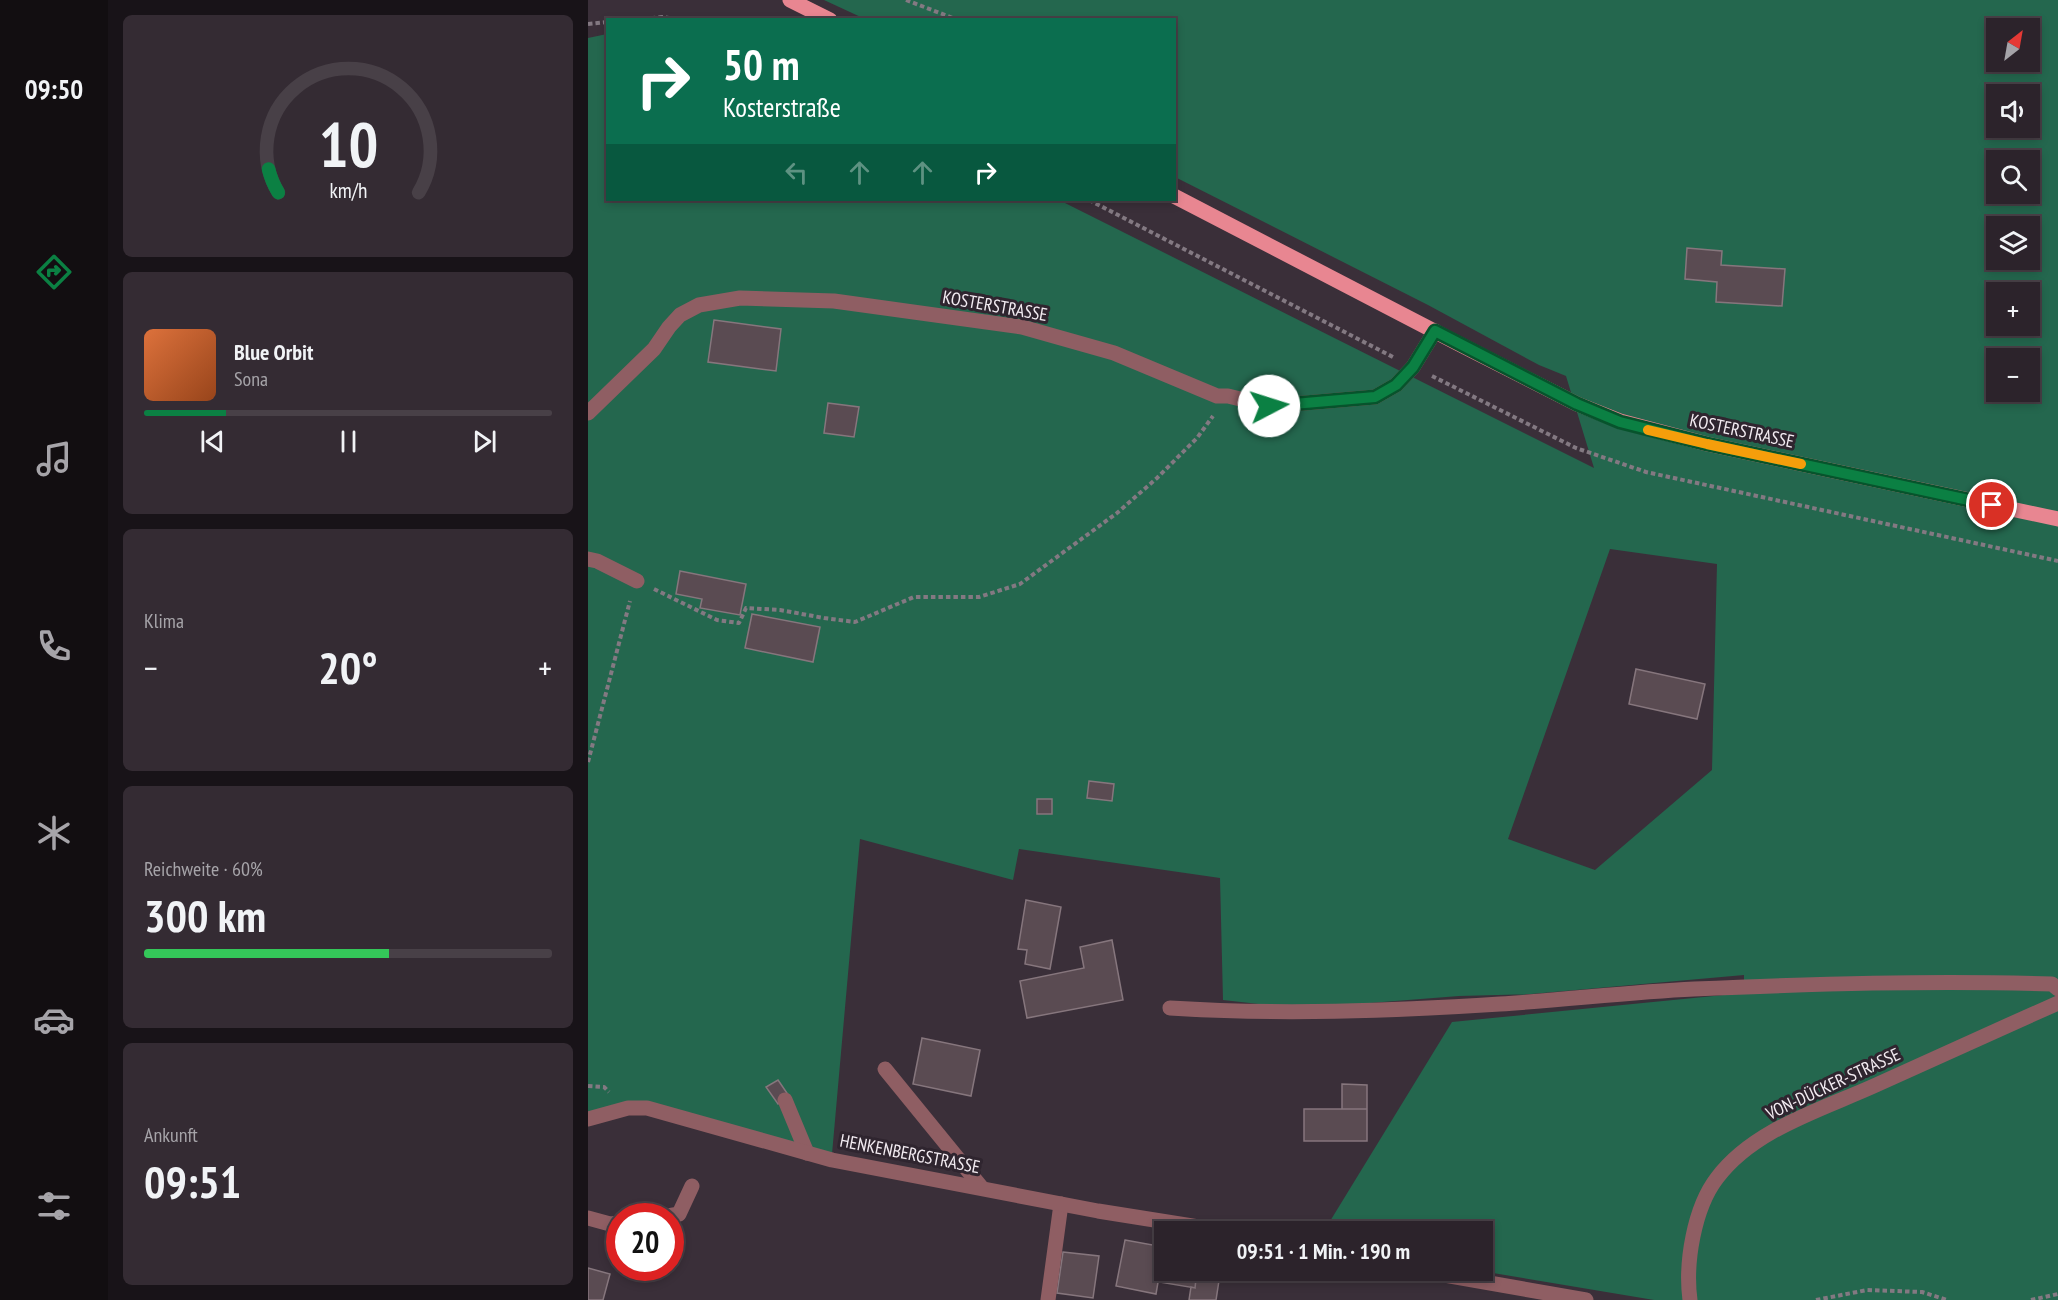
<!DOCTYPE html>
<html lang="de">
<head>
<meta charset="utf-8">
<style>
  body { margin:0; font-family:"PT Sans Narrow",sans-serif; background:#342b33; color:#f1f3f6; height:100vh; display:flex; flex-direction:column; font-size:22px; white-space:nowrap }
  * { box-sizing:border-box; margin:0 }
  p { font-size:20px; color:#a6a4a9 }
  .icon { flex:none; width:33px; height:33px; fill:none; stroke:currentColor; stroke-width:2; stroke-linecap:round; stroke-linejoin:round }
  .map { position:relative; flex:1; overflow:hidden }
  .sheet { display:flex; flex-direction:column; gap:15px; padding:15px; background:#181318; width:480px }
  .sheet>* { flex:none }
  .guide { position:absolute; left:18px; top:18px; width:570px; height:183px; border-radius:0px; box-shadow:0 3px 9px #0003,0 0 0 2px #484047; background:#0b6e4f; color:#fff; overflow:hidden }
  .needle { width:39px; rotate:31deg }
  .buttons { position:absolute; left:1398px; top:18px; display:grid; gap:12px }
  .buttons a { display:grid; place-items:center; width:54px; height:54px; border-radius:0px; background:#2c232b; box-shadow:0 3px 9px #0003,0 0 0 2px #484047; font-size:30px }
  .speed { position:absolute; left:18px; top:1203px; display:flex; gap:12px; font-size:30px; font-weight:700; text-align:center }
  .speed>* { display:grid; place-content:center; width:78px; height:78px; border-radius:50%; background:#2c232b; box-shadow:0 3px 9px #0003,0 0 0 2px #484047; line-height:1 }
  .speed .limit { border:9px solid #d22; background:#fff; color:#111 }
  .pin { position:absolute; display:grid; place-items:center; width:51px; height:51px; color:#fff; margin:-26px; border:3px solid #fff; border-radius:50%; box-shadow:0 2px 6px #0007 }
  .me { position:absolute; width:66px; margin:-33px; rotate:85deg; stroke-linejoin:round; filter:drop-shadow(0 0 4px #0008) }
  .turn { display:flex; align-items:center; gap:21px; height:126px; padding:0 18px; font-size:27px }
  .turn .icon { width:78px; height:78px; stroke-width:2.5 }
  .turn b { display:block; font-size:42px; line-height:51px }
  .lanes { display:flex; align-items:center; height:57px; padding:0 18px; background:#0003; justify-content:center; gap:30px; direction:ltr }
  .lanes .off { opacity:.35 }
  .big { font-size:45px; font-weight:800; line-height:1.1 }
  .sheet .tile { flex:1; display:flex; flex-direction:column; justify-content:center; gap:9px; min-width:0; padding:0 21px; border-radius:9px; background:#342b33 }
  .sheet .dial { align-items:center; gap:0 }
  .dial svg { height:156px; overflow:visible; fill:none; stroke:#484047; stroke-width:7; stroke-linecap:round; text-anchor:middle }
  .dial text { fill:#f1f3f6; stroke:none }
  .song { display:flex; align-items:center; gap:18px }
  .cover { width:72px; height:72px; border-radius:9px; background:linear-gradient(135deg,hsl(20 70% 55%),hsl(20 70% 35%)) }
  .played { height:6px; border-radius:3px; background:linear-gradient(90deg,#0b8043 20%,#484047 20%) }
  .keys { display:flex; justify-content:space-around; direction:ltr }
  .heat { display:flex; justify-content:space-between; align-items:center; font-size:33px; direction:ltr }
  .charge { height:9px; border-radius:4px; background:linear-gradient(90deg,#34c759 60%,#484047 0) }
  .trip { position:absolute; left:566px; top:1221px; width:339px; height:60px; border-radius:0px; background:#2c232b; box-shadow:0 3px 9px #0003,0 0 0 2px #484047; font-weight:800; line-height:60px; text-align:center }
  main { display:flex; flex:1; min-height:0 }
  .menu { display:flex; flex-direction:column; width:108px; justify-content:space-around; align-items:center; background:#120e11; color:#a6a4a9 }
  .menu .icon { width:42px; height:42px }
  .menu .on { color:#0b8043 }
  .menu b { font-size:27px; color:#f1f3f6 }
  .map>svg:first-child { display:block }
  .green { fill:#24674e; fill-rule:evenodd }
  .building { fill:#5a4b52; stroke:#86767d; stroke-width:1.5 }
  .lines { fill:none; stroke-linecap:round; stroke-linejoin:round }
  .path { stroke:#837982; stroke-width:4; stroke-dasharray:4.5 3; stroke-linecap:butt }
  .lane { stroke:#8f5e63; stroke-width:15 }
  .street { stroke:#8f5e63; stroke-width:15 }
  .primary { stroke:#e88691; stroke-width:15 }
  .route-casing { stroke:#07532c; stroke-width:15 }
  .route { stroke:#0b8043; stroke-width:10 }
  .slow { stroke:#f59e0b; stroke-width:10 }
  .labels { text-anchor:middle; stroke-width:6; stroke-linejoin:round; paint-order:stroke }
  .street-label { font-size:18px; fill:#f3ecf2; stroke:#2f252f }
</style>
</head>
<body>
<main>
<nav class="menu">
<b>09:50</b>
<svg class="icon on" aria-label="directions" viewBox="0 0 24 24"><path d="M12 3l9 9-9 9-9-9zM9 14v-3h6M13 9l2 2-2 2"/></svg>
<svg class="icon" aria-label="music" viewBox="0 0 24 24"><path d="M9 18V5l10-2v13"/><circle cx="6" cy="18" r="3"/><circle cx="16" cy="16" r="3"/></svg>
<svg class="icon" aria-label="phone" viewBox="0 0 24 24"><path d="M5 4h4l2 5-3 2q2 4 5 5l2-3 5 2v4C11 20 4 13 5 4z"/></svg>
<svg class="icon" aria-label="climate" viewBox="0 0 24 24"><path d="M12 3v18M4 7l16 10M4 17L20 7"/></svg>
<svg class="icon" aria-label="car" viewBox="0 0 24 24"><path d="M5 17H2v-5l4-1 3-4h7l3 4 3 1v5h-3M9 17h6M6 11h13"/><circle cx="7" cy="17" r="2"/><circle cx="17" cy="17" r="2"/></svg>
<svg class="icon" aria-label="filters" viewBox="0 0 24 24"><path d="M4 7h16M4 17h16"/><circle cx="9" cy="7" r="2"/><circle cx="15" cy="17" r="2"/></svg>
</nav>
<section class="sheet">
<div class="tile dial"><svg viewBox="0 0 100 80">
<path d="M14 69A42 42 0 1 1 86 69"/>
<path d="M14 69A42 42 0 0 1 9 57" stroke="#0b8043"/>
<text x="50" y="56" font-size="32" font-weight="700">10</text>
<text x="50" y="72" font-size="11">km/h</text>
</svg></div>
<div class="tile">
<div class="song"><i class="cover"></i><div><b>Blue Orbit</b><p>Sona</p></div></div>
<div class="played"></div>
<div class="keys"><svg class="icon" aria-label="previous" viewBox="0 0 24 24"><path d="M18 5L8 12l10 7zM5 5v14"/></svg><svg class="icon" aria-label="pause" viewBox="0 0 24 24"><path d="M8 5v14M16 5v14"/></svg><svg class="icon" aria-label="next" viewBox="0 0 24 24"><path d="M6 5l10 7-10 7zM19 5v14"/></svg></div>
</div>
<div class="tile"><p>Klima</p>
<div class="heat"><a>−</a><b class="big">20°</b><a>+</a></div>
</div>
<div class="tile"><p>Reichweite · 60%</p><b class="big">300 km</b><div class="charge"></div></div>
<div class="tile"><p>Ankunft</p><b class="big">09:51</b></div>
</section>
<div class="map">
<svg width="1470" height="1300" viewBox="0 0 1470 1300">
  <rect width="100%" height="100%" fill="#3a2f39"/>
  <path class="green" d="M236,0H1470V1300H1066L893,1271L894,1232L736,1231L864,1022L1156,993V975L943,994L871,996L769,1004L698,1007L635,1000L632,878L431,849L425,880L272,839L244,1154L92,1111L0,1114V38L19,34L20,200H471L1006,468L978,376L951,365L840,305L587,177L586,20L277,19ZM1408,28H1442V62H1408ZM1408,94H1442V128H1408ZM1408,160H1442V194H1408ZM1408,226H1442V260H1408ZM1408,292H1442V326H1408ZM1408,358H1442V392H1408ZM1022,549L1129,564L1124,770L1007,870L920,839Z"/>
  <path class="building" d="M1099,248L1134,251L1133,265L1197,269L1194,306L1128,302L1129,282L1097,279Z
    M126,320L193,329L188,371L120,362Z
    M240,403L271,407L266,437L236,433Z
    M92,571L158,584L152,615L112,608L114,599L88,594Z
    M164,614L232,627L225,662L157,648Z
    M1048,669L1117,684L1109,719L1041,704Z
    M501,781L526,784L524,801L499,798Z
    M449,799H464V814H449Z
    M438,900L473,907L462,969L437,964L439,950L430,949Z
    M524,940L535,1000L439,1018L432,981L496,968L492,947Z
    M334,1038L392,1050L383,1096L325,1084Z
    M190,1080L201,1096L190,1104L178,1087Z
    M754,1084L779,1085V1109H754Z
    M716,1109H779V1141H716Z
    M29,1239H32V1258L24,1256Z
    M537,1240L576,1247L568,1294L528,1286Z
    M475,1252L511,1256L505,1298L469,1293Z
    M576,1254V1270H609L607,1288L571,1282Z
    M0,1268L22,1274L15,1300H0Z
    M609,1270L632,1274L628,1300H601L603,1287L607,1288Z"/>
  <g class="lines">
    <path class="path" d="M318,0L370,20
      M48,20L74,17L94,20
      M0,24L20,22
      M501,200L805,357
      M844,376L988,448L1058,472L1470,561
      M66,589L129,620L151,623L158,608L192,610L236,618L267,622L326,597H391L432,584L529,513L569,478L609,438L625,416
      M0,762L42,601
      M0,1086L16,1087L21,1092
      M1228,1300L1279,1290L1334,1292L1359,1300
      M1443,1300L1470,1294"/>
    <path class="lane" d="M0,413L66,349L81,327L92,315L111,305L152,298L246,301L434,327L526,353L629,396H640L681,406L787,397L808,385L825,367L847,331
      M0,559L9,561L49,581
      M582,1008C693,1015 802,1011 912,1004C977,1000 1041,992 1106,989C1225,984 1345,980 1464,984L1470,989
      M297,1069L394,1188
      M197,1100L219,1153
      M80,1216L91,1214L104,1186
      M0,1218L22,1224L32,1223
      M460,1300L473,1204"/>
    <path class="street" d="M0,1119L40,1108H59L244,1160L510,1211L642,1232
      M828,1270L998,1300
      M1102,1300C1097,1263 1106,1208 1129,1178C1166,1129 1233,1110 1288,1085C1348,1058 1409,1030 1470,1003"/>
    <path class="primary" d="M202,0L242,20
      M586,196L871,344L989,404L1032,421L1119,444L1470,519"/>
  </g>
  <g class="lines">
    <defs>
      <path id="route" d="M681,406L787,397L808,385L825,367L847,331L989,404L1032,422L1119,444L1404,505"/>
    </defs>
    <use href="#route" class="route-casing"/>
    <use href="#route" class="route"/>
    <path class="slow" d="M1060,430L1119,444L1213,464"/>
  </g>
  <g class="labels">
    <g class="street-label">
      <text transform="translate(407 306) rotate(10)" y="6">KOSTERSTRASSE</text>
      <text transform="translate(1154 431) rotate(12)" y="6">KOSTERSTRASSE</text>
      <text transform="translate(1245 1084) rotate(-25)" y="6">VON-DÜCKER-STRASSE</text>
      <text transform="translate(322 1154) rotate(11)" y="6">HENKENBERGSTRASSE</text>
    </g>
  </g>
</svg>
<div class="buttons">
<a><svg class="needle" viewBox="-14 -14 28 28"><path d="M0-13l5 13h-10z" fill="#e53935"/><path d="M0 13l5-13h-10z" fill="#a6a4a9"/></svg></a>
<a><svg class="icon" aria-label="sound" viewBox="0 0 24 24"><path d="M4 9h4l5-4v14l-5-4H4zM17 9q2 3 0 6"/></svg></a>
<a><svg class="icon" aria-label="search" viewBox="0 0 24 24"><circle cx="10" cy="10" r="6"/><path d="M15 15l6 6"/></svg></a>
<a><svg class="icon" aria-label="layers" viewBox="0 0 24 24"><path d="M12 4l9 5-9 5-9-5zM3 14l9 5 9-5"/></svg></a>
<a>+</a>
<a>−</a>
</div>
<div class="speed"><div class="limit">20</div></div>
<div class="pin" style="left:1404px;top:505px;background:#d93025"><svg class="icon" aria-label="arrive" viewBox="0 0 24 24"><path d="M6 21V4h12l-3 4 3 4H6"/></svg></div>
<svg class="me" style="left:681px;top:406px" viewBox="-20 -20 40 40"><circle r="19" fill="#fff"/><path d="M0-13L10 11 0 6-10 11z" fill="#0b8043"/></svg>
<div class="trip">09:51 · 1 Min. · 190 m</div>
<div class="guide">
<div class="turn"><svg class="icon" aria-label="right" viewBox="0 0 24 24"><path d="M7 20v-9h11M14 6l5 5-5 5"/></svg><div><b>50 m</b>Kosterstraße</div></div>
<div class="lanes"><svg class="icon off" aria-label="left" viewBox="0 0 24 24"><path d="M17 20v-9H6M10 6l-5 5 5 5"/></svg><svg class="icon off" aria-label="ahead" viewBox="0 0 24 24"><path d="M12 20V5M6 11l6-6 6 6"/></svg><svg class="icon off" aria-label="ahead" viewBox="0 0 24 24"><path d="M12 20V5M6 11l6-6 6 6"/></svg><svg class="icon" aria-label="right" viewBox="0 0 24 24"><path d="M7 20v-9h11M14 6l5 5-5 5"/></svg></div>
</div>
</div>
</main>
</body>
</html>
